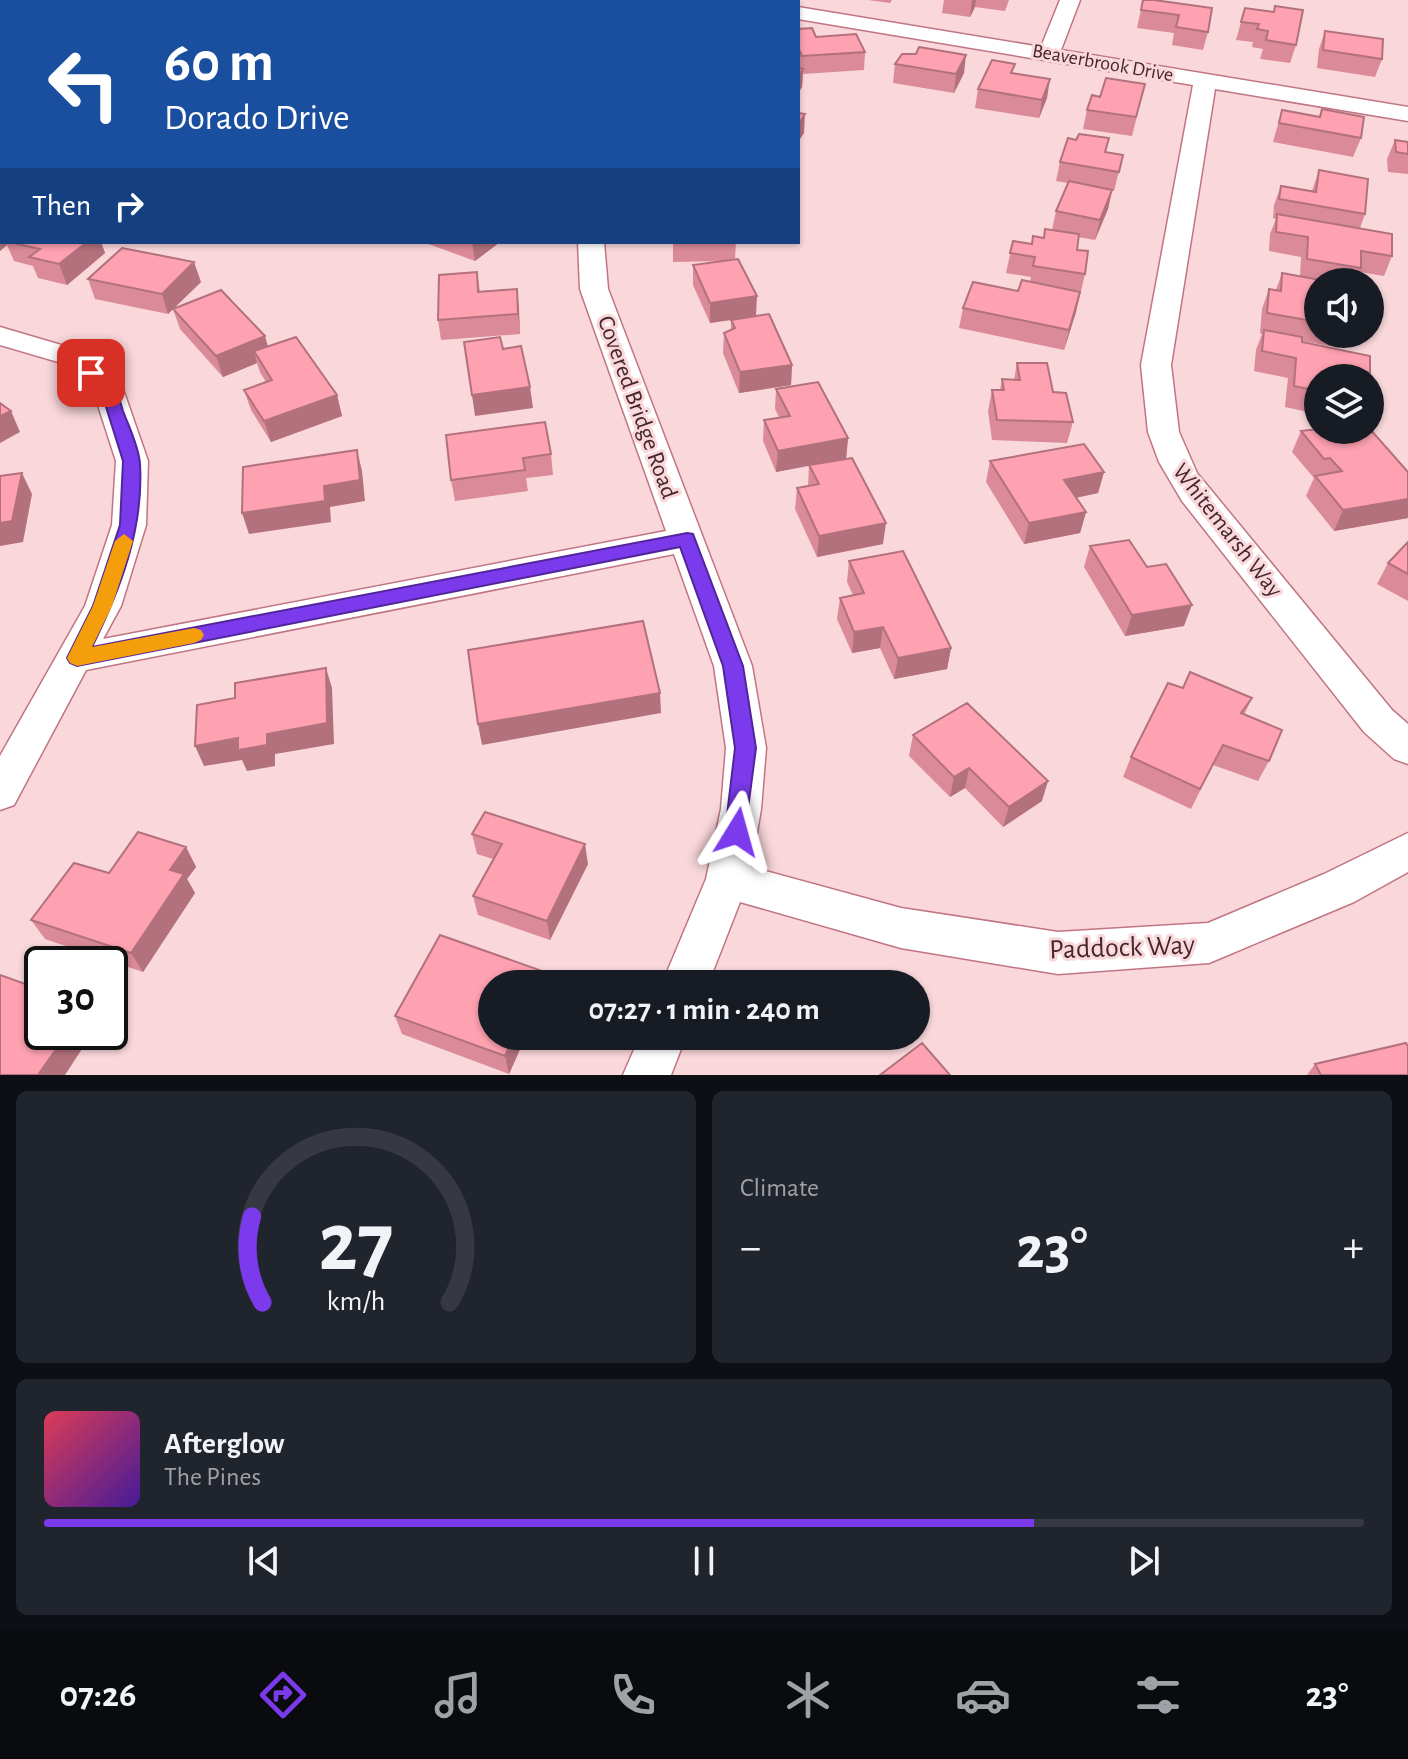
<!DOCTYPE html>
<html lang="en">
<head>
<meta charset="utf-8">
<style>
  body { margin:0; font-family:"Alegreya Sans",sans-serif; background:#20242c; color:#f1f3f6; height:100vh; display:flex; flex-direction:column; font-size:30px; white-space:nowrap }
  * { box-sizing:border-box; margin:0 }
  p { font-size:26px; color:#9ea1a6 }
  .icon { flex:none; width:44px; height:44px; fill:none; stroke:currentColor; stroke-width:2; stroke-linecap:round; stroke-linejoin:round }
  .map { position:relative; height:1075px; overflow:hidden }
  .side { display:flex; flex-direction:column; gap:16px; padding:16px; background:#0d0f14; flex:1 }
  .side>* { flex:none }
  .guide { position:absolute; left:0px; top:0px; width:800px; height:244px; box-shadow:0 2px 6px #0004; background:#1a4fa0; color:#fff; overflow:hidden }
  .tools { position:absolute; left:1304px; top:268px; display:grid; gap:16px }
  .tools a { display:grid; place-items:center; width:80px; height:80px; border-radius:50%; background:#171b24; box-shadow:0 2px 6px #0004; font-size:40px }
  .speed { position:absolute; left:24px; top:946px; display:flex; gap:16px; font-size:40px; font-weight:700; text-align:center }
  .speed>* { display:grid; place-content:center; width:104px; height:104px; border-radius:50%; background:#171b24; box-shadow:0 2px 6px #0004; line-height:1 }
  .speed .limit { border:4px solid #111; border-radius:12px; background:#fff; color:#111 }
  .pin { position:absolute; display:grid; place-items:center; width:68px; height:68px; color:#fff; margin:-34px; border-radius:16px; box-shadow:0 4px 12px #0006 }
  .me { position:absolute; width:88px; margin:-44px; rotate:8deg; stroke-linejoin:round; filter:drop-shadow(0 0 6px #0008) }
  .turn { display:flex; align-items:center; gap:28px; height:168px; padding:0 32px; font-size:36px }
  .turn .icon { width:104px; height:104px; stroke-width:2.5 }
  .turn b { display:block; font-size:56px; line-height:68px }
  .then { display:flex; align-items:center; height:76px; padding:0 32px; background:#0003; gap:16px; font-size:30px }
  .big { font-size:60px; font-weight:700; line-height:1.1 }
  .side .widget { flex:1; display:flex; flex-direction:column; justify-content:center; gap:12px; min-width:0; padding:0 28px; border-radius:12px; background:#20242c }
  .side .dial { align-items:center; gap:0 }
  .dial svg { height:208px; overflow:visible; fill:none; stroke:#363941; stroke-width:7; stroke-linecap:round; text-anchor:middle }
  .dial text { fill:#f1f3f6; stroke:none }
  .song { display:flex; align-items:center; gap:24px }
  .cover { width:96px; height:96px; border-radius:12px; background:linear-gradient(135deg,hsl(350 70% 55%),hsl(260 70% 35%)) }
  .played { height:8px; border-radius:4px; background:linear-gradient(90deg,#7c3aed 75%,#363941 75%) }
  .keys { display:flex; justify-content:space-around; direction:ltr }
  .heat { display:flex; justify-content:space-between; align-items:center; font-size:44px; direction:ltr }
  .side .tiles { flex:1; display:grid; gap:16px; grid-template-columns:1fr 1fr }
  .widget:last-child { grid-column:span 2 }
  .trip { position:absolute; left:478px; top:970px; width:452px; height:80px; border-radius:40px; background:#171b24; box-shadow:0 2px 6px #0004; font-weight:700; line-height:80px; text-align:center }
  .tab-bar { display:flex; height:128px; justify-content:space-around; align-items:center; background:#090b0e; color:#9ea1a6 }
  .tab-bar .icon { width:56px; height:56px }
  .tab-bar .active { color:#7c3aed }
  .tab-bar b { font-size:36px; color:#f1f3f6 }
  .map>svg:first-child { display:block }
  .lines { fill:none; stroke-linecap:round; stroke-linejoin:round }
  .street-casing { stroke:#c17582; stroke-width:3 }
  .street { fill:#fff; fill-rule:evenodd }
  .wall { fill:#da8a98 }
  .shaded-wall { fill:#b2717c }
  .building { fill:#fea1b1; stroke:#b2717c; stroke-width:2 }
  .route { fill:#7c3aed; stroke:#51269a; stroke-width:2 }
  .slow { fill:#f59e0b }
  .labels { text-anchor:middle; stroke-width:6; stroke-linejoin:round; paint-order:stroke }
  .far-street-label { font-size:20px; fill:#45262b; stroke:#f9d7db }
  .street-label { font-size:24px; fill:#45262b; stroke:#f9d7db }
  .near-street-label { font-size:28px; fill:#45262b; stroke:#f9d7db }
</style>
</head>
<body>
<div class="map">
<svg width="1408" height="1075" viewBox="0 0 1408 1075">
  <rect width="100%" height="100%" fill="#f9d7db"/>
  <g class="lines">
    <defs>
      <path id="street" d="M318,0H342L317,2Z
        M1060,0H1080L1061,50L1408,107V121L1215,89L1171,365L1179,432L1197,473L1392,710L1408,724V764L1394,759L1364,732L1182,501L1159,462L1148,432L1141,365L1193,85L798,19V7L1041,47Z
        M0,74H2V88H0Z
        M578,242H604L608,289L752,666L766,748L761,809L751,867L901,908L1058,932L1208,923L1324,874L1408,833V872L1354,902L1209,963L1058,974L901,948L740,902L708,984H662L706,879L721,809L726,748L714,666L674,554L86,670L14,805L0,810V756L85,606L112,525L116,461L94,393L65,364L0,345V327L85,352L123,389L148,461L146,525L121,606L103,639L666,531L580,289Z
        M640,1036H686L671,1075H623Z"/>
    </defs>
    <use href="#street" class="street-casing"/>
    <use href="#street" class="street"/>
  </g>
  <path class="wall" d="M447,0H504L501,2H447Z
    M868,0H892L890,3Z
    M944,0H1009L1005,11L975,7L970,17L942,13Z
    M1143,0H1154L1208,32L1203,50L1172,45L1174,33L1137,28Z
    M1245,8L1273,12L1296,45L1290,63L1260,59L1263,49L1252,47L1253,42L1236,40Z
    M798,29L816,37L865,52L864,70L803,74L802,87L798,93Z
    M1325,31L1382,59L1375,77L1317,68L1319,49Z
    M895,64L964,73L954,93L893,83Z
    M1014,74L1047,98L1039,118L975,108L978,89Z
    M1145,84L1132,136L1083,129L1087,110L1100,97Z
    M1322,109L1361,138L1353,157L1273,142L1282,110L1319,117Z
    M1109,138L1106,152L1123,155L1114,191H1112L1108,209L1095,240L1078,237L1077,250L1085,274L1076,312L1064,350L959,328L963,308L1018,291L1030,282L1031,277L1006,273L1013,241L1032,244L1044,238L1052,230L1056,211L1068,183L1056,181L1060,162L1076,140Z
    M1395,140L1408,142V174L1388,172L1387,159Z
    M1319,170L1365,214L1360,228L1392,256L1384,276L1360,272L1355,282H1318V334H1346L1340,348L1302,341V342L1370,373L1368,378H1318V414L1285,407L1288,378L1254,371L1256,350L1262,334L1260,333L1262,309L1269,289L1276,290L1282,273L1300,277L1301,257L1269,251L1270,234L1276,219L1273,218L1274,205L1281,186L1312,191Z
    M0,195L2,242H101L105,253L67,285L38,278L33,266L14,261L7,245L0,251Z
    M423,242H500L475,261Z
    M673,242H736L735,259L756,316L792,365L791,385L739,393L723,353L724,333L731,330V320L710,323L693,285V265L725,261L673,262Z
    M477,272L480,291L517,289L520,334L441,340L438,320Z
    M88,279L201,282L174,308L268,347L337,395L342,416L271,442L251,410L244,390L266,382L260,372L257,363L223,377L180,329L173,309L168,314L95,299Z
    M1017,363L1053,392L1073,422L1067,443L992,440L988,411L992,390H1000L1002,379L1014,380Z
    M776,389L848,438L846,459L883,544L817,557L795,509L797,488L808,486L809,465L776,472L763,441L764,420L779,417L775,409Z
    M1301,431L1408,472V518L1334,531L1306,496L1314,478L1292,452Z
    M446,435L551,454L553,475L526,478L528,491L455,501L451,480Z
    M990,461L1104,472L1098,493L1076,498L1086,512L1080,533L1024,544L986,482Z
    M1408,542V601L1377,584L1388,563Z
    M1090,546L1184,626L1125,636L1084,567Z
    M849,561L951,648L947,669L894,679L880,648L852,653L837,619L840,598L853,595L847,582Z
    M1183,688L1252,698L1244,715L1269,761L1258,781L1213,765L1191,809L1123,777L1131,757Z
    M913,735L1042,801L1003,827L965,788L950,797L909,756Z
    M472,834L588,864L550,940L478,915L473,896L493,859L477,854Z
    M186,847L196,867L187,879L195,893L143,972L45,939L31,920L109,873Z
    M395,1016L526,1036L509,1074L402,1034Z
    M1315,1064L1408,1075H1307Z"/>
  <path class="shaded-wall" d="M475,0H504L501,2H475Z
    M972,0H976L975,7L970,17Z
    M2,6V28L0,29V7Z
    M966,55L964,73L954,93L956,74Z
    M803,69L802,87L798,93V76Z
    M1050,79L1047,98L1039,118L1042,100Z
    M805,114L804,133L798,142V125Z
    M2,148V166L0,162V149Z
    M1112,190L1108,209L1095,240L1100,220Z
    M2,223V242H6L7,245L0,251V224Z
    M87,242H101L105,253L67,285L59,264Z
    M472,242H500L475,261Z
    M194,262L201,282L168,314L162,294Z
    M517,289L519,309L520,334L518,314Z
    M1080,292L1076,312L1064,350L1069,330Z
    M757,296L756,316L710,323V303Z
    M265,336L271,357L254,351L257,363L223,377L216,356Z
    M792,365L791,385L739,393L740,372Z
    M530,387L533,408L475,416L472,395Z
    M337,395L342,416L271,442L264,421Z
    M11,411L20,432L0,443V416Z
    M848,438L846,459L776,472L778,451Z
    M357,450L362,471L365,501L330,507L331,522L249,534L242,513L324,486Z
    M1104,472L1098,493L1059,501L1064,480Z
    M22,473L32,494L23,542L0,546V523Z
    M1408,499V518L1334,531L1343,510Z
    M1086,512L1080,533L1024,544L1029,523Z
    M886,523L883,544L817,557L819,536Z
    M1192,605L1184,626L1125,636L1132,615Z
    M883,627L880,648L852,653L854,632Z
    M951,648L947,669L894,679L898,658Z
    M326,668L332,688L334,744L275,754V766L247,771L242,760L204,766L195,746L267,734Z
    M660,693L661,713L482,745L478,724Z
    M969,768L965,788L950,797L954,777Z
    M1048,781L1042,801L1003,827L1009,807Z
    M585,844L588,864L550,940L547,921Z
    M186,847L196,867L187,879L195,893L143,972L131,953L170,870Z
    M545,972L547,984H539Z
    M68,1032H93L65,1075H38Z
    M514,1036H526L509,1074L505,1056Z"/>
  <path class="building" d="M45,0H57L68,2H42Z
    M376,0H402L406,2H375L373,1Z
    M617,0H659L657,2H614Z
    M1143,0H1154L1212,8L1208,32L1176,27L1179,15L1141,10Z
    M1275,6L1303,10L1296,45L1266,40L1268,31L1257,29L1259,24L1241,22L1245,8L1274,12Z
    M812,28L816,37L856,34L865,52L802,56L798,47V29Z
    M1325,31L1383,39L1382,59L1323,50Z
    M919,47L966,55L956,74L895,64L902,54H916Z
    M992,60L1015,64L1011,73L1050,79L1042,100L978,89Z
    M798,68L803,69L798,76Z
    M1106,78L1145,84L1136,117L1087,110L1092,95L1100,97Z
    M0,104H2V148L0,149Z
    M1322,109L1364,117L1361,138L1279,123L1282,110L1320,117Z
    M798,113L805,114L798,125Z
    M1079,134L1109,138L1105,152L1123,155L1119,172L1060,162L1068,138L1076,140Z
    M1395,140L1408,142V154L1396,152Z
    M1319,170L1368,179L1365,214L1279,199L1281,186L1316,192Z
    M1069,181L1112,190L1100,220L1056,211Z
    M0,195L2,196V223L0,224Z
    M1277,214L1392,234V256L1361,251V268L1307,259L1308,237L1276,232Z
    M1045,229L1079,234L1077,250L1088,251L1085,274L1033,266L1035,257L1010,253L1013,241L1032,244L1033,236L1044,238Z
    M9,242H87L59,264L29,257L40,249Z
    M122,248L194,262L162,294L88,279Z
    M738,259L757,296L710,303L693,265Z
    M477,272L478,292L517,289L518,314L438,320L439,275Z
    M1282,273L1331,282H1318V322L1267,313L1269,289L1281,291Z
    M1022,280L1080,292L1069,330L963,308L973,282L1018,291Z
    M221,290L265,336L216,356L173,309Z
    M769,314L792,365L740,372L724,333L735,328L731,320Z
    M1264,330L1302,337V342L1370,356V373L1352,369V378H1318V391L1294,386L1296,358L1262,351Z
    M296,337L337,395L264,421L244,390L272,380L254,351Z
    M500,337L503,349L521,346L530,387L472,395L464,342Z
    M1017,363H1047L1053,392L1066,393L1073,422L997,420L992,390H1004L1002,379L1020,380Z
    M818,382L848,438L778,451L764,420L790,416L776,389Z
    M0,403L11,411L0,416Z
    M545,422L551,454L523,458L525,470L451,480L446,435Z
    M1318,429H1370L1408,472V499L1343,510L1315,476L1342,471L1330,458L1324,459L1301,431Z
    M1084,444L1104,472L1064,480L1086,512L1029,523L990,461Z
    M357,450L360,480L324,486L325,501L242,513L243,467Z
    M852,458L886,523L819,536L797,488L819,484L809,465Z
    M22,473L12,521L0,523V476Z
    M1129,540L1147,567L1166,564L1192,605L1132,615L1090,546Z
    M1408,542V574L1388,563Z
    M903,551L951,648L898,658L883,627L854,632L840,598L864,593L849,561Z
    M643,621L660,693L478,724L468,650Z
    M326,668L327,723L267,734V745L238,750V738L195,746L197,705L235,698V683Z
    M1190,672L1252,698L1241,713L1282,730L1269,761L1223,745L1200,789L1131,757L1168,683L1183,688Z
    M967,703L1048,781L1009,807L969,768L954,777L913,735Z
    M485,812L585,844L547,921L473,896L502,844L472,834Z
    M138,832L186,847L170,870L184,874L131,953L31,920L74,863L109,873Z
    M440,935L545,972L539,984H492V1036H514L505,1056L395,1016Z
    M0,975L42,990V1032H68L38,1075H0Z
    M922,1043L950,1075H880Z
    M1406,1043L1408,1046V1075H1321L1315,1064Z"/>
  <path class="route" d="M91,368C111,374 118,393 123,411C129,427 139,447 140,464C144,529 120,590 92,647L687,533L693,534L743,666L756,748L744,839L737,842L729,839L725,832L735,748L723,666L680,547L77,666L70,663L67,658L93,606L120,525L123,461L101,391L83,373Z"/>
  <path class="slow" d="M124,534L133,541L112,606L92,647L194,628L201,630L204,635L201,640L194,643L77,666L70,663L67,658L93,606L115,541Z"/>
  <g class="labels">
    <g class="far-street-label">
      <text transform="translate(1103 62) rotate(10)" y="7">Beaverbrook Drive</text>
    </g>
    <g class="street-label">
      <text transform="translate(638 407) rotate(70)" y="8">Covered Bridge Road</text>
      <text transform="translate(1228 530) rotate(52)" y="8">Whitemarsh Way</text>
    </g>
    <g class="near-street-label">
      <text transform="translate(1122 946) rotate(-2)" y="10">Paddock Way</text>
    </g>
  </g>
</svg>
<div class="tools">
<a><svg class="icon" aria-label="sound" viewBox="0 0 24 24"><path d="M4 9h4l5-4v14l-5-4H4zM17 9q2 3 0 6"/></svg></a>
<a><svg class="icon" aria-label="layers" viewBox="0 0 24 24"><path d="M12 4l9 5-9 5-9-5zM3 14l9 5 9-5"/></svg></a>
</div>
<div class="speed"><div class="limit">30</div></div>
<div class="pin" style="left:91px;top:373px;background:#d93025"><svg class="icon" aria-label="arrive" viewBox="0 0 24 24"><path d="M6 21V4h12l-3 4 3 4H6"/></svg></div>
<svg class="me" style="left:737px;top:832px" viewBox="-20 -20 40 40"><path d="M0-17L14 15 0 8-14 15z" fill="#7c3aed" stroke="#fff" stroke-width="4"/></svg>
<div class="trip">07:27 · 1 min · 240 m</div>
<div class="guide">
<div class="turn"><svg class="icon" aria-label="left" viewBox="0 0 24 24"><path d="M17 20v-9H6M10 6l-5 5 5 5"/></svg><div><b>60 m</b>Dorado Drive</div></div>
<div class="then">Then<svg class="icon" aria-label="right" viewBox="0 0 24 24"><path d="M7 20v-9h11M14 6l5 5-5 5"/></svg></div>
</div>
</div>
<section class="side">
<div class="tiles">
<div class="widget dial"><svg viewBox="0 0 100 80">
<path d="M14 69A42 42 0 1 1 86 69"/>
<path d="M14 69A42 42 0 0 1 10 36" stroke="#7c3aed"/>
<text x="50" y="56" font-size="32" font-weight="700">27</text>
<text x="50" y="72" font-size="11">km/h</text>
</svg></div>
<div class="widget"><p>Climate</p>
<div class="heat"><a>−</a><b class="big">23°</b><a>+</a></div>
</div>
<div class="widget">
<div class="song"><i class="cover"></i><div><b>Afterglow</b><p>The Pines</p></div></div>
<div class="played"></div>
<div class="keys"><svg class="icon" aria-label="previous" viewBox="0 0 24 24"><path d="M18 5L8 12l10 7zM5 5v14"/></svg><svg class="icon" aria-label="pause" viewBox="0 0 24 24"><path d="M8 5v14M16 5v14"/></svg><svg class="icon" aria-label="next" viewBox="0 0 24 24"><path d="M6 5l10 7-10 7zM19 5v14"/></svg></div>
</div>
</div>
</section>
<nav class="tab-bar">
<b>07:26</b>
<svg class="icon active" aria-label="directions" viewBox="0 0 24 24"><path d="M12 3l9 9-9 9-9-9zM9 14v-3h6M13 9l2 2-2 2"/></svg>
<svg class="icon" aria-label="music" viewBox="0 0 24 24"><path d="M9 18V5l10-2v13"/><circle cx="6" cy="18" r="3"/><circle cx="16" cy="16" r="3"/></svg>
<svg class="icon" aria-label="phone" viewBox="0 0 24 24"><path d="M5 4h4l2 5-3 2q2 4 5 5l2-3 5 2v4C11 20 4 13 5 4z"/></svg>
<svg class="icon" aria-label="climate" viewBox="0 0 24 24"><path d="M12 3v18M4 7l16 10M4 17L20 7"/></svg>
<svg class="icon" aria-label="car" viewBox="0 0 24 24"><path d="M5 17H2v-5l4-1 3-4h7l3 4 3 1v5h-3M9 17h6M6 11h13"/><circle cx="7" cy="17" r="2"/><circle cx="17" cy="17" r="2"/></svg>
<svg class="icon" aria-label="filters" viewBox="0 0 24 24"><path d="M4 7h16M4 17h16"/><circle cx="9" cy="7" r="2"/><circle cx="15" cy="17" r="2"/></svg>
<b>23°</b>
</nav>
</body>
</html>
